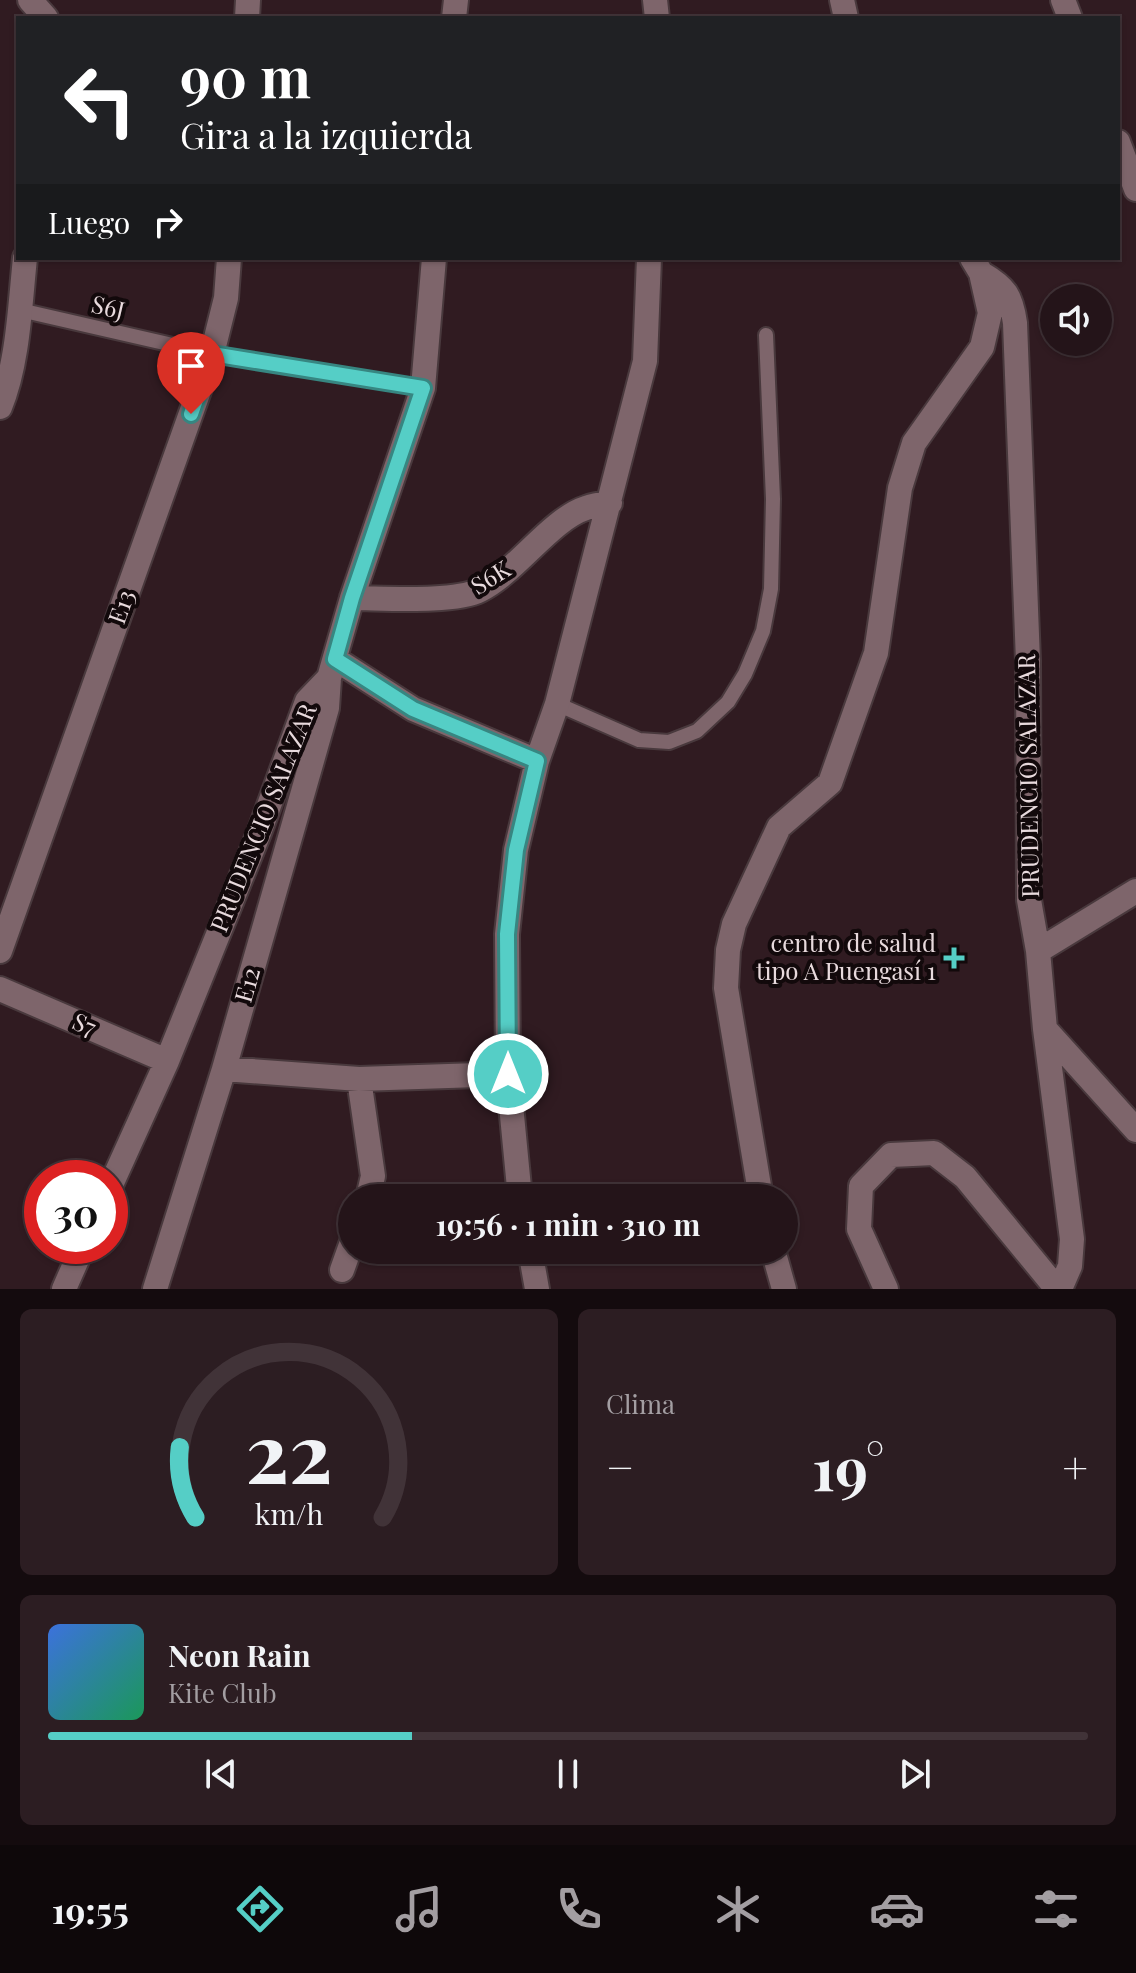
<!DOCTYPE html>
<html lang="es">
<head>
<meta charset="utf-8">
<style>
  body { margin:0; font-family:"Playfair Display",serif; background:#2c1d22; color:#f1f3f6; height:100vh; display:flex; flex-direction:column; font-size:30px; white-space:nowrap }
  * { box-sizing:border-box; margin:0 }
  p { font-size:26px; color:#a39ea2 }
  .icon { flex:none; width:44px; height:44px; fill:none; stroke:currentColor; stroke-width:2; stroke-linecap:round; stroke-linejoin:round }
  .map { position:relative; height:1289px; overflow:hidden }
  .sheet { display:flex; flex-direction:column; gap:20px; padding:20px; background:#140b0e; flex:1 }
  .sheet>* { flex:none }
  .hud { position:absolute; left:16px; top:16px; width:1104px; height:244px; border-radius:0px; box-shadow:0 2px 6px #0004,0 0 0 2px #413338; background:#202124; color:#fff; overflow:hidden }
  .tools { position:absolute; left:1040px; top:284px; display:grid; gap:16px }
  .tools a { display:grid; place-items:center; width:72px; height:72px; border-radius:50%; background:#241419; box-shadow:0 2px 6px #0004,0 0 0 2px #413338; font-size:40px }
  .speed { position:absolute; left:24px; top:1160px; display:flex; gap:16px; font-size:40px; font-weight:700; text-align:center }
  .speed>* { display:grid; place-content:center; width:104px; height:104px; border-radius:50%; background:#241419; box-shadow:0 2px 6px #0004,0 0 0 2px #413338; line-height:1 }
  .speed .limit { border:12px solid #d22; background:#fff; color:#111 }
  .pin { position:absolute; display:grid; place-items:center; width:68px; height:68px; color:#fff; margin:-82px -34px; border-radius:50% 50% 50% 0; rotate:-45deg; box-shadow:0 0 8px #0007 }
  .pin .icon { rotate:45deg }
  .me { position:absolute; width:88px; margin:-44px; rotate:0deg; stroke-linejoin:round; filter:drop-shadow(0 0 6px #0008) }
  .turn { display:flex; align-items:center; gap:28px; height:168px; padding:0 32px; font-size:36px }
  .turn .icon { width:104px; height:104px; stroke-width:2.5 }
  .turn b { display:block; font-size:56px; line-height:68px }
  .then { display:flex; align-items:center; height:76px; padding:0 32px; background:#0003; gap:16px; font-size:30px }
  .big { font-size:60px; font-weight:700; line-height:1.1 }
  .sheet .widget { flex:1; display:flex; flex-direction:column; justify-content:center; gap:12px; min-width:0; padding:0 28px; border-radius:12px; background:#2c1d22 }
  .sheet .dial { align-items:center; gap:0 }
  .dial svg { height:208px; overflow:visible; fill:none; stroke:#413338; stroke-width:7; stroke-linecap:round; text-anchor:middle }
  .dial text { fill:#f1f3f6; stroke:none }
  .song { display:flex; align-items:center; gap:24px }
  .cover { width:96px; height:96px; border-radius:12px; background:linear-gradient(135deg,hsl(220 70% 55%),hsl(150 70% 35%)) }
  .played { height:8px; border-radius:4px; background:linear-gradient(90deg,#55cec6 35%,#413338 35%) }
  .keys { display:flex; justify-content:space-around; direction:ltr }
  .heat { display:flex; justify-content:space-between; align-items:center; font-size:44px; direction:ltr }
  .sheet .tiles { flex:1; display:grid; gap:20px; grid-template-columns:1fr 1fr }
  .widget:last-child { grid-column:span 2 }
  .trip { position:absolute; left:338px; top:1184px; width:460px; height:80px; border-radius:40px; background:#241419; box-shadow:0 2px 6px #0004,0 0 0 2px #413338; font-weight:700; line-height:80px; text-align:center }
  .menu { display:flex; height:128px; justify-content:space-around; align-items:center; background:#0e080a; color:#a39ea2 }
  .menu .icon { width:56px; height:56px }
  .menu .on { color:#55cec6 }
  .menu b { font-size:36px; color:#f1f3f6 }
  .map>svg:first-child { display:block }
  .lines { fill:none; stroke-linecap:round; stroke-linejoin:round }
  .lane-casing { stroke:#49393d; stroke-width:18 }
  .street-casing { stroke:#49393d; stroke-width:28 }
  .lane { stroke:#7e656b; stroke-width:14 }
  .street { stroke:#7e656b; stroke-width:24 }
  .route-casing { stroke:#378681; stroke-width:20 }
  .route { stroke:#55cec6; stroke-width:14 }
  .poi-dot { fill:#55cec6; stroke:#12090b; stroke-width:3 }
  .labels { text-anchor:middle; stroke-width:8; stroke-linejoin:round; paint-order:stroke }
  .street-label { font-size:24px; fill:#e8dadd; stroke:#12090b }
  .poi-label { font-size:24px; fill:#e8dadd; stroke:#12090b; text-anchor:end }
</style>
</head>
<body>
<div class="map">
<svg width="1136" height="1289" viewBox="0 0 1136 1289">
  <rect width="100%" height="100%" fill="#301b21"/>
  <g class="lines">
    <defs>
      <path id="lane" d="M20,310L212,354L423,388
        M557,704L639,740L669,742L697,731L728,702L745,674L763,631L771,589L773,499L766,335"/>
      <path id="street" d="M30,0L46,18
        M655,0L657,18
        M842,0L846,18
        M1063,0L1070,18
        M247,18L248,0
        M454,18L456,0
        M1118,142L1136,189
        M981,273C1005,287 1011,295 1015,323L1028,661L1029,900L1038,951L1045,1029L1072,1239L1070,1266L1060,1289
        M0,407C18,364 20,305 25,258
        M352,598C383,598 455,603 480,590C516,572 551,519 586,508C594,505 602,504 610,503
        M335,659L413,709L537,761
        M0,951L212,354L226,298L229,258
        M1038,951L1136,891
        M0,989L167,1061
        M1045,1029L1136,1130
        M224,1069L359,1079L508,1074
        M359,1079L373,1176L368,1198
        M110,1187L167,1061L259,833L307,701L329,678L352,598L423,388L434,258
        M520,1198L508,1074L507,934L516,850L537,761L557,704L645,361L649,258
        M761,1198L726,988L728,950L734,924L779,827L830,783L876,653L900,488L914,443L982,347L990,313L981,273L972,258
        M530,1250L537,1289
        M773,1250L784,1289
        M342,1270L352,1242
        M64,1289L83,1246
        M155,1289L224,1069L327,708L329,678
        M886,1289L859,1229L861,1186L891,1155L934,1153L965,1177L1057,1289"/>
    </defs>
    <use href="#lane" class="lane-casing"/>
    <use href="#street" class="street-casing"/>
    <use href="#lane" class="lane"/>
    <use href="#street" class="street"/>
  </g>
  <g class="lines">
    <defs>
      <path id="route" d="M191,414L212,354L423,388L352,598L335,659L413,709L537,761L516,850L507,934L508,1074"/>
    </defs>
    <use href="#route" class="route-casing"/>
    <use href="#route" class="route"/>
  </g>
  <path class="poi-dot" d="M950 946h8v8h8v8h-8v8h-8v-8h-8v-8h8z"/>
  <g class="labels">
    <g class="street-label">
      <text transform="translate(108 308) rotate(13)" y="8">S6J</text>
      <text transform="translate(491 578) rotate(-32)" y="8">S6K</text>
      <text transform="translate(122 607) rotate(-70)" y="8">E13</text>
      <text transform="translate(1029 776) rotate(-91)" y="8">PRUDENCIO SALAZAR</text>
      <text transform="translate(264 818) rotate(-68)" y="8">PRUDENCIO SALAZAR</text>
      <text transform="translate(248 985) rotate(-74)" y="8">E12</text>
      <text transform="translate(84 1025) rotate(23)" y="8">S7</text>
    </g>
    <g class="poi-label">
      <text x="936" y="952">centro de salud<tspan x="936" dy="28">tipo A Puengasí 1</tspan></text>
    </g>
  </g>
</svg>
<div class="tools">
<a><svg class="icon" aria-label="sound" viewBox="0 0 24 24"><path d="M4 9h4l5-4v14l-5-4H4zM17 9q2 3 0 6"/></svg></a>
</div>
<div class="speed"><div class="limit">30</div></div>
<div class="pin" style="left:191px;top:414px;background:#d93025"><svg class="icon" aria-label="arrive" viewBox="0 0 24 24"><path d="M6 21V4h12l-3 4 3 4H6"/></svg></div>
<svg class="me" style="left:508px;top:1074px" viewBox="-20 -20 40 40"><circle r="17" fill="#55cec6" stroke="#fff" stroke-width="3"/><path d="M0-11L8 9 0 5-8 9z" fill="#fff"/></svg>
<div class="trip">19:56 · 1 min · 310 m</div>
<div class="hud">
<div class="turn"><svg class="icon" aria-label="left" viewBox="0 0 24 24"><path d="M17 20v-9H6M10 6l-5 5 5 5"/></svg><div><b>90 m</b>Gira a la izquierda</div></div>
<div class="then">Luego<svg class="icon" aria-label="right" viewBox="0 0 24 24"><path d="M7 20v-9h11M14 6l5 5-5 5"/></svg></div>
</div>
</div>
<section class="sheet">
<div class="tiles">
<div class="widget dial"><svg viewBox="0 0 100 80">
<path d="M14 69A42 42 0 1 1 86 69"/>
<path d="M14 69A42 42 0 0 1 8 42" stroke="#55cec6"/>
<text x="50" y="56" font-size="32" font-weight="700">22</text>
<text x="50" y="72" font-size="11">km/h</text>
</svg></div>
<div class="widget"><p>Clima</p>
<div class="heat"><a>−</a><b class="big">19°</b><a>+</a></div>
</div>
<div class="widget">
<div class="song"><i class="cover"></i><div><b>Neon Rain</b><p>Kite Club</p></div></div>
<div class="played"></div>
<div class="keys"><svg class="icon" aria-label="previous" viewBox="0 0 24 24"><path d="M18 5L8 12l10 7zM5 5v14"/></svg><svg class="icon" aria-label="pause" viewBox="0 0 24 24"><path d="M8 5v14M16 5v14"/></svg><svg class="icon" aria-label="next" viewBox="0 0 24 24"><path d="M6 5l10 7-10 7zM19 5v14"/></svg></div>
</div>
</div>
</section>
<nav class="menu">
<b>19:55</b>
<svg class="icon on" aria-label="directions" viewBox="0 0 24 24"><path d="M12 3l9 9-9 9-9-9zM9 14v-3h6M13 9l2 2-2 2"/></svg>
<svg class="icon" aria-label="music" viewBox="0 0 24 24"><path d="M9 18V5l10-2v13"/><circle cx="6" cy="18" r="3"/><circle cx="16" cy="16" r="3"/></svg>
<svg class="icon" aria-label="phone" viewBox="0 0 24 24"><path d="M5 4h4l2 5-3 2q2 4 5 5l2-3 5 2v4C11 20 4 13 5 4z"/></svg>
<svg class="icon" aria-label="climate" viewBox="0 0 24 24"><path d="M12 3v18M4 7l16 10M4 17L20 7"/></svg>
<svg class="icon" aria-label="car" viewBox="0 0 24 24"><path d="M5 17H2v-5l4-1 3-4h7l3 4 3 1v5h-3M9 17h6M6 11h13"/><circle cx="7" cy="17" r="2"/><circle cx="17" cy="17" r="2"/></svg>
<svg class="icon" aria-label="filters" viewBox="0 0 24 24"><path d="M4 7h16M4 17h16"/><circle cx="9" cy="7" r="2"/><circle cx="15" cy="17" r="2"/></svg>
</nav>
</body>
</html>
